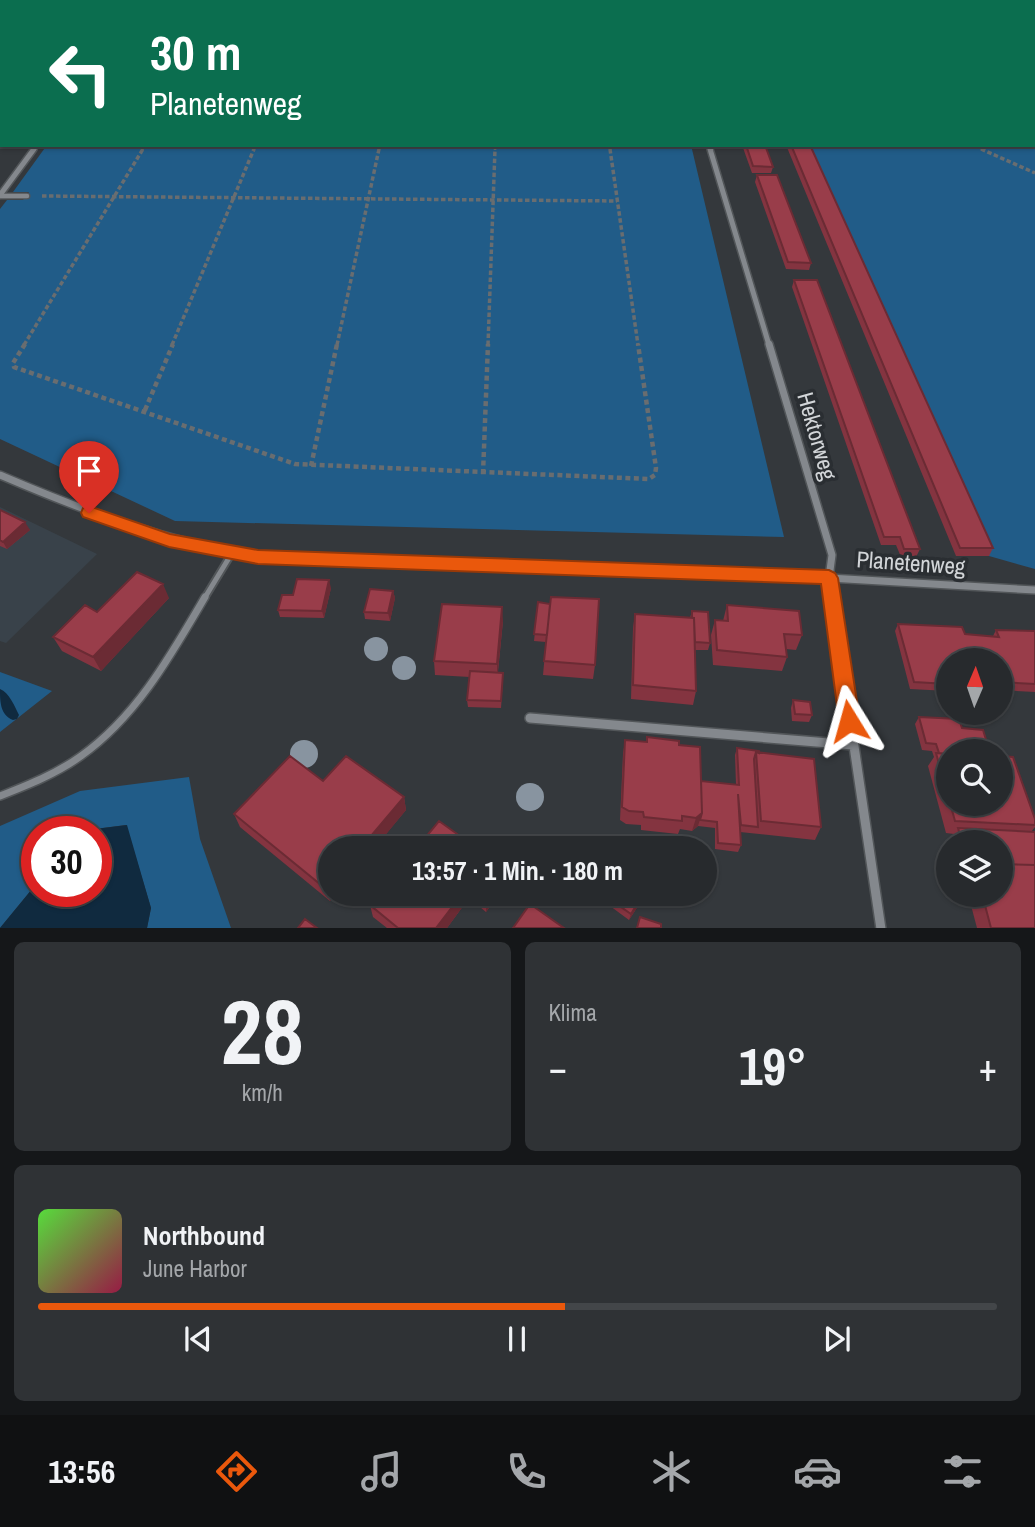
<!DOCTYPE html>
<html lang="de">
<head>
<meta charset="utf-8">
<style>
  body { margin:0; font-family:"Archivo Narrow",sans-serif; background:#2f3235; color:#f1f3f6; height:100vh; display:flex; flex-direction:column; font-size:26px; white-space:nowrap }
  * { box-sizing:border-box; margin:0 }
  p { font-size:23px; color:#a4a7aa }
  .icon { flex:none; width:38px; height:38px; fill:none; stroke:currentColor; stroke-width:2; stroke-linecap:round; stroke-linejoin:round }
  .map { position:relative; height:928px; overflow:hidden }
  .details { display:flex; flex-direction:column; gap:14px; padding:14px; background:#151719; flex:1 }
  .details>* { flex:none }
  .guide { position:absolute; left:0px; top:0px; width:1036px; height:147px; box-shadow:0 2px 5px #0004,0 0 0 2px #434649; background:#0b6e4f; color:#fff; overflow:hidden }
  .needle { width:46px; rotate:2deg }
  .controls { position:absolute; left:936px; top:648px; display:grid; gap:14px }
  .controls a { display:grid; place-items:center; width:77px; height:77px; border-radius:50%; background:#272a2d; box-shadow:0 2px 5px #0004,0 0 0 2px #434649; font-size:35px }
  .speed { position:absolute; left:21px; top:816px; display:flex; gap:14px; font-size:35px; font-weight:700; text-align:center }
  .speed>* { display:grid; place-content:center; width:91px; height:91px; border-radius:50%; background:#272a2d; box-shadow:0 2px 5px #0004,0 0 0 2px #434649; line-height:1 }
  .speed .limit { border:10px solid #d22; background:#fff; color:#111 }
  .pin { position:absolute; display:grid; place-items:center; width:60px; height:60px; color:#fff; margin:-72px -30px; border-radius:50% 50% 50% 0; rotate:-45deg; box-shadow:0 0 7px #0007 }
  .pin .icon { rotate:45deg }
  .me { position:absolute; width:77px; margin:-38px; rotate:352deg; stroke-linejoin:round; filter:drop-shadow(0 0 5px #0008) }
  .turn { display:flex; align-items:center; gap:24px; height:147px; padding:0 35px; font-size:32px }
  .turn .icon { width:91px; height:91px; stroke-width:2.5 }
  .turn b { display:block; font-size:49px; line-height:60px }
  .big { font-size:52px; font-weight:700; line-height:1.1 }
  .details .card { flex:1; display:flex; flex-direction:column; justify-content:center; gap:10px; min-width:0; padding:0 24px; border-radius:10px; background:#2f3235 }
  .details .dial { align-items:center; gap:0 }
  .dial b { font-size:91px; line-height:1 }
  .song { display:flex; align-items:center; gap:21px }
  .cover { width:84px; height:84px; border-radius:10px; background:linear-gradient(135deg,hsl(110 70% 55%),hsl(340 70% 35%)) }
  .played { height:7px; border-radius:4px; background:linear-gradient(90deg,#ea580c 55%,#434649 55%) }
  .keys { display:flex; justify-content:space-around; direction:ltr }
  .heat { display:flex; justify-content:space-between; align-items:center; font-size:38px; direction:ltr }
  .details .tiles { flex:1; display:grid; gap:14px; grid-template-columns:1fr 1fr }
  .card:last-child { grid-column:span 2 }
  .trip { position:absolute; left:318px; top:836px; width:399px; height:70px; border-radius:35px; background:#272a2d; box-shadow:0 2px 5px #0004,0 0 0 2px #434649; font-weight:700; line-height:70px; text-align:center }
  .tabs { display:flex; height:112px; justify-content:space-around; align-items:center; background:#101112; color:#a4a7aa }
  .tabs .icon { width:49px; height:49px }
  .tabs .current { color:#ea580c }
  .tabs b { font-size:32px; color:#f1f3f6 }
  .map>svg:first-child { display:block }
  .built { fill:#39424a }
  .green { fill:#215c88 }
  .water { fill:#102a3f }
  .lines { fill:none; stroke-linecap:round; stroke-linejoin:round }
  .stream { fill:#102a3f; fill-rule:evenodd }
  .service-far2-casing { stroke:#525659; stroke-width:7 }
  .service-far1-casing { stroke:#525659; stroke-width:9 }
  .service-casing { stroke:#525659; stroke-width:10 }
  .minor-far3-casing { stroke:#525659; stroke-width:6 }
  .minor-far2-casing { stroke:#525659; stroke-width:8 }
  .minor-far1-casing { stroke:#525659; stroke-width:10 }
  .minor-casing { stroke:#525659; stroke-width:12 }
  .path-far2 { stroke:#696d70; stroke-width:2.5; stroke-dasharray:3.5 2; stroke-linecap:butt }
  .path-far1 { stroke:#696d70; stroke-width:3.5; stroke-dasharray:4.5 2.5; stroke-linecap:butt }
  .path { stroke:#696d70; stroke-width:4.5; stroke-dasharray:5 3.5; stroke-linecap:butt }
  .service-far2 { stroke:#84888d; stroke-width:4.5 }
  .service-far1 { stroke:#84888d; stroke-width:5 }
  .service { stroke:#84888d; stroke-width:7 }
  .minor-far3 { stroke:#84888d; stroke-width:4.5 }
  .minor-far2 { stroke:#84888d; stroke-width:5 }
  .minor-far1 { stroke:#84888d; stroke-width:7 }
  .minor { stroke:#84888d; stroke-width:9 }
  .tram { stroke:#adb0b3; stroke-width:2 }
  .tree { fill:#8894a0 }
  .wall { fill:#843440 }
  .shaded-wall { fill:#6b2b34 }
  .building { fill:#993d4a; stroke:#6b2b34; stroke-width:2 }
  .route { fill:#ea580c; stroke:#983908; stroke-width:2 }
  .labels { text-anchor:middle; stroke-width:7; stroke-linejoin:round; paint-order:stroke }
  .street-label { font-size:23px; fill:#d2d5d8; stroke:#2a2e32 }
</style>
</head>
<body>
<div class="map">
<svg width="1035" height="929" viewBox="0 0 1035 929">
  <rect width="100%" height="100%" fill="#34383c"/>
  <path class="built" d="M0,507L97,554L6,643L0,641Z"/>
  <path class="green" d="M1035,91V569L989,556L806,145H1034Z
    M47,145H691L784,537L175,521L0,439V209L7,200H23L29,192H13Z
    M0,672L52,691L0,732Z
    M189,777L200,839L231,928H147L151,908L126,825L79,831H37V883L0,928V826L80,791Z"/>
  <path class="water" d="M127,825L151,908L147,928H0L37,883V891H96V831H79Z"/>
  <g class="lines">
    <path class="stream" d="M0,689C9,692 15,707 19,715L17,719L13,720C0,715 0,701 0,689Z"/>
    <defs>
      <path id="service-far2" d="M0,196H27"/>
      <path id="service-far1" d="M204,599L232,553"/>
      <path id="service" d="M0,796C28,785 56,774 81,756C137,716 171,655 205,597"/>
      <path id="minor-far3" d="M993,0L995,2
        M709,145L711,150
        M33,150L37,145"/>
      <path id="minor-far2" d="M710,149L769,345
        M0,195L34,149"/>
      <path id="minor-far1" d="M769,344L832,555L829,578L832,599
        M0,475C84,511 167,542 258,557L829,578L1035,590"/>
      <path id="minor" d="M832,597L881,929
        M530,718L853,745"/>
    </defs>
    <use href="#service-far2" class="service-far2-casing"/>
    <use href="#service-far1" class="service-far1-casing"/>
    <use href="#service" class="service-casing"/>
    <use href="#minor-far3" class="minor-far3-casing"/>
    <use href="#minor-far2" class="minor-far2-casing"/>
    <use href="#minor-far1" class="minor-far1-casing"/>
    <use href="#minor" class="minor-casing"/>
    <path class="path-far2" d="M609,145L610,150
      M973,145L985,150
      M142,150L145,145
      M254,150L256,145
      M379,150L380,145
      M495,150V145"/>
    <path class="path-far1" d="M610,149L638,345
      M981,149L1035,173
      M42,196L617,201
      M24,345L143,149
      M172,345L254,149
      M337,345L379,149
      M488,345L495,149"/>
    <path class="path" d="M25,344L13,363L14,367L295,464L649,479L655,475L656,468L638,344
      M145,410L173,344
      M311,466L337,344
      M483,474L488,344"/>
    <use href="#service-far2" class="service-far2"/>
    <use href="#service-far1" class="service-far1"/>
    <use href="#service" class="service"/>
    <use href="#minor-far3" class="minor-far3"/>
    <use href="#minor-far2" class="minor-far2"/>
    <use href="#minor-far1" class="minor-far1"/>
    <use href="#minor" class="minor"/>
    <path class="tram" d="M137,2L139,0"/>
  </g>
  <g class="tree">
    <circle cx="376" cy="649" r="12"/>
    <circle cx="404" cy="668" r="12"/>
    <circle cx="304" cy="754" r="14"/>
    <circle cx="530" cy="797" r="14"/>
  </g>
  <path class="wall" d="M742,145H765L773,167L771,173H752Z
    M786,145H810L993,548L989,556H956Z
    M757,175L811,263L809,270L786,269L755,182Z
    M794,280L920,549L916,557H901L896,545H881L792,287Z
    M0,510L30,530L7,549L0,546Z
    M331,588L324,618L280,617L278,610L293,595Z
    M393,591L395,598L390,621L365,619L364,612Z
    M169,598L101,671L62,651L53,637L97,612Z
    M538,602L595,665L593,679L543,675L546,642L534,641Z
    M727,605L802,635L796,650L786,649L787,657L782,671L713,665L711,635L715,620L723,621Z
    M692,611L710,643L708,650H695L696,691L693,705L631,699L633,628L635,614L690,618Z
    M503,621L498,672L503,680L501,708L468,707L467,700L470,677L435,675L434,661Z
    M898,624L965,634L993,636L996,630L1035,631V692L1001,690V660H948V691L910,689L895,631Z
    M793,700L812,715L809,722L792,721L791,708Z
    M919,717L948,751V803H1001L1035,819V827L1031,832L1035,928H977L968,894H1001V842H955L954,834L946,833L928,766L934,757L932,751L922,750L915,724Z
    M647,737L679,745L701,781L736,785L735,755L737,748L759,753L821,827L815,840L740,832L741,845L738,852L715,849V828L698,826L692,831L680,829L678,834L641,830V825L626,824L620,820L623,754L625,740L646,742Z
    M323,781L404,797L406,810L330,901L240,827L234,814Z
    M379,894H499L486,912L469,898L447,928H387L373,917L370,905Z
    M611,900L640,903L629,920L610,906Z"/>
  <path class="shaded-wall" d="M25,522L30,530L7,549L3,542Z
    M329,580L331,588L324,618L322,611Z
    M163,584L169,598L101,671L93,657Z
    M393,591L395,598L390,621L388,613Z
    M502,607L503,621L497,679V664Z
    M404,797L406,810L374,849H360Z
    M702,813L698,826L692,831L696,818Z
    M331,883V894H336L330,901L326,889Z
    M462,894H469V898L447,928H436Z
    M495,894H499L486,912V906Z
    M642,896L640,903L629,920L631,914Z"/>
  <path class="building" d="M746,145H765L773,167L753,166Z
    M791,145H810L993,548H960Z
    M757,175H777L811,263L788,262Z
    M794,280H817L920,549H904L900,537H884Z
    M0,510L25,522L3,542L0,540Z
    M137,572L163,584L93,657L53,637L85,605L97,612Z
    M297,579L329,580L322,611L278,610L282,595H293Z
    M370,589L393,591L388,613L364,612Z
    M551,597L599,599L595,665L544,661Z
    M538,602L550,604L547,635L534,634Z
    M442,604L502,607L497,664L434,661Z
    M727,605L799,611L802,635L784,634L787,657L717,650L715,620L728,621Z
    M692,611L708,612L710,643L695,642L694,618H692Z
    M635,614L694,618L696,691L633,685Z
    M898,624L962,627L965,634L999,637L996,630L1035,631V684L1001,682V660H948V684L914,682Z
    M470,671L503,673L501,701L467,700Z
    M793,700L810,702L812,715L795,714Z
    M919,717L959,719L962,728L983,730L988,746H995L997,751H948V754L939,753L936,744L926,743Z
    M647,737L679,741V745L700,747L702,813L696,818L682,816V821L644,817L643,812L629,811L622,807L625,740L647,742Z
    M737,748L759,751V753L756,752L754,759L758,827L741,825L738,794L741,845L718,843L717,822L700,820L702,813L701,781L739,785Z
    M756,752L814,759L821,827L761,821Z
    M936,753L948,754V797Z
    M290,756L323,781L346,756L404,797L360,849H331V883L326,889L234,814Z
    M1001,756L1013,757L1035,819V825L955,821L950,803H1001Z
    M439,821L478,849H416Z
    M958,828L1035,832V865L1001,864V842H962Z
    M1001,864L1035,865V928H991L982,894H1001Z
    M379,894H462L436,928H398L370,905Z
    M471,894H495L486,906Z
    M615,894H639L642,896L631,914L611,900Z
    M530,904L564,928H513Z
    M640,917L661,924V928H637Z
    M305,919L317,928H298Z"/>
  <path class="route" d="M89,506L170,534L258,550L829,570L835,573L838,578L860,721L857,727L849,730L842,727L839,721L821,584L258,564L169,547L83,517L81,513L83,508Z"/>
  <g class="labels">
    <g class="street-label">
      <text transform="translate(817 436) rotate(74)" y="8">Hektorweg</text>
      <text transform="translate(911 563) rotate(4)" y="8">Planetenweg</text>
    </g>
  </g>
</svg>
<div class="controls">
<a><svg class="needle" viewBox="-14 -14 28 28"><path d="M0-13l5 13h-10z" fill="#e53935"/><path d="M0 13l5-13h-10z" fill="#a4a7aa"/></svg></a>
<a><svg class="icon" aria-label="search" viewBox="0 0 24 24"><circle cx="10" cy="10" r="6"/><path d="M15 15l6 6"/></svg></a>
<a><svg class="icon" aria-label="layers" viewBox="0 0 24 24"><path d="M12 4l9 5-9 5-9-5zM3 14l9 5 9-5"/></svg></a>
</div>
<div class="speed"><div class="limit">30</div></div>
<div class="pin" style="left:89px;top:513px;background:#d93025"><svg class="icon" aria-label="arrive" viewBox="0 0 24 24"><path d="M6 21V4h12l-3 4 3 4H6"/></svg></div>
<svg class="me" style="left:849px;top:721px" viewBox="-20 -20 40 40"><path d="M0-17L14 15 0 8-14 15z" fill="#ea580c" stroke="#fff" stroke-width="4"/></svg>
<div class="trip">13:57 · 1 Min. · 180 m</div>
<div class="guide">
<div class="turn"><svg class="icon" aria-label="left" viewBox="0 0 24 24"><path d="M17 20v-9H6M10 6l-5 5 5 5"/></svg><div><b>30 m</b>Planetenweg</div></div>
</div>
</div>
<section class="details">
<div class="tiles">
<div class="card dial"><b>28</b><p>km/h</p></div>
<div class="card"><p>Klima</p>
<div class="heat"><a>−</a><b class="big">19°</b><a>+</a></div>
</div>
<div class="card">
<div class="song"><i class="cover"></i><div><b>Northbound</b><p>June Harbor</p></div></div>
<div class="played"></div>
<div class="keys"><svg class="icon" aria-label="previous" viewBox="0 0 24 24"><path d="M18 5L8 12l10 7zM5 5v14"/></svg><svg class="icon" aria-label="pause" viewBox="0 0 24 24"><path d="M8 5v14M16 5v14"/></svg><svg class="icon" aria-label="next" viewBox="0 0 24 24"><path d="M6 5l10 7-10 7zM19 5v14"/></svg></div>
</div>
</div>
</section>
<nav class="tabs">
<b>13:56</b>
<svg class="icon current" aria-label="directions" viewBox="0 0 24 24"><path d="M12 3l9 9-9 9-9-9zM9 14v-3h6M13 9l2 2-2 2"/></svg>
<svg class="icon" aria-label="music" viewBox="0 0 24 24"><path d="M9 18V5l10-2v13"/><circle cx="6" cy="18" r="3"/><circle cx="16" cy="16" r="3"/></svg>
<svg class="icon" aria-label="phone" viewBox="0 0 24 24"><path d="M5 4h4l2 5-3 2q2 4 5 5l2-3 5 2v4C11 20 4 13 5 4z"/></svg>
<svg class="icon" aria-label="climate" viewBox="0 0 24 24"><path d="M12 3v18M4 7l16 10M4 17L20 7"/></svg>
<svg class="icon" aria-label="car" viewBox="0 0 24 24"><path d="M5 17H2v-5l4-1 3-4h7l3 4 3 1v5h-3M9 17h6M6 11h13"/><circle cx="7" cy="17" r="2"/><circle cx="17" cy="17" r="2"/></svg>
<svg class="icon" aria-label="filters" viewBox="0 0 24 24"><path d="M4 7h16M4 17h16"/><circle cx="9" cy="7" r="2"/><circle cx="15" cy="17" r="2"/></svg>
</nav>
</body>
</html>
